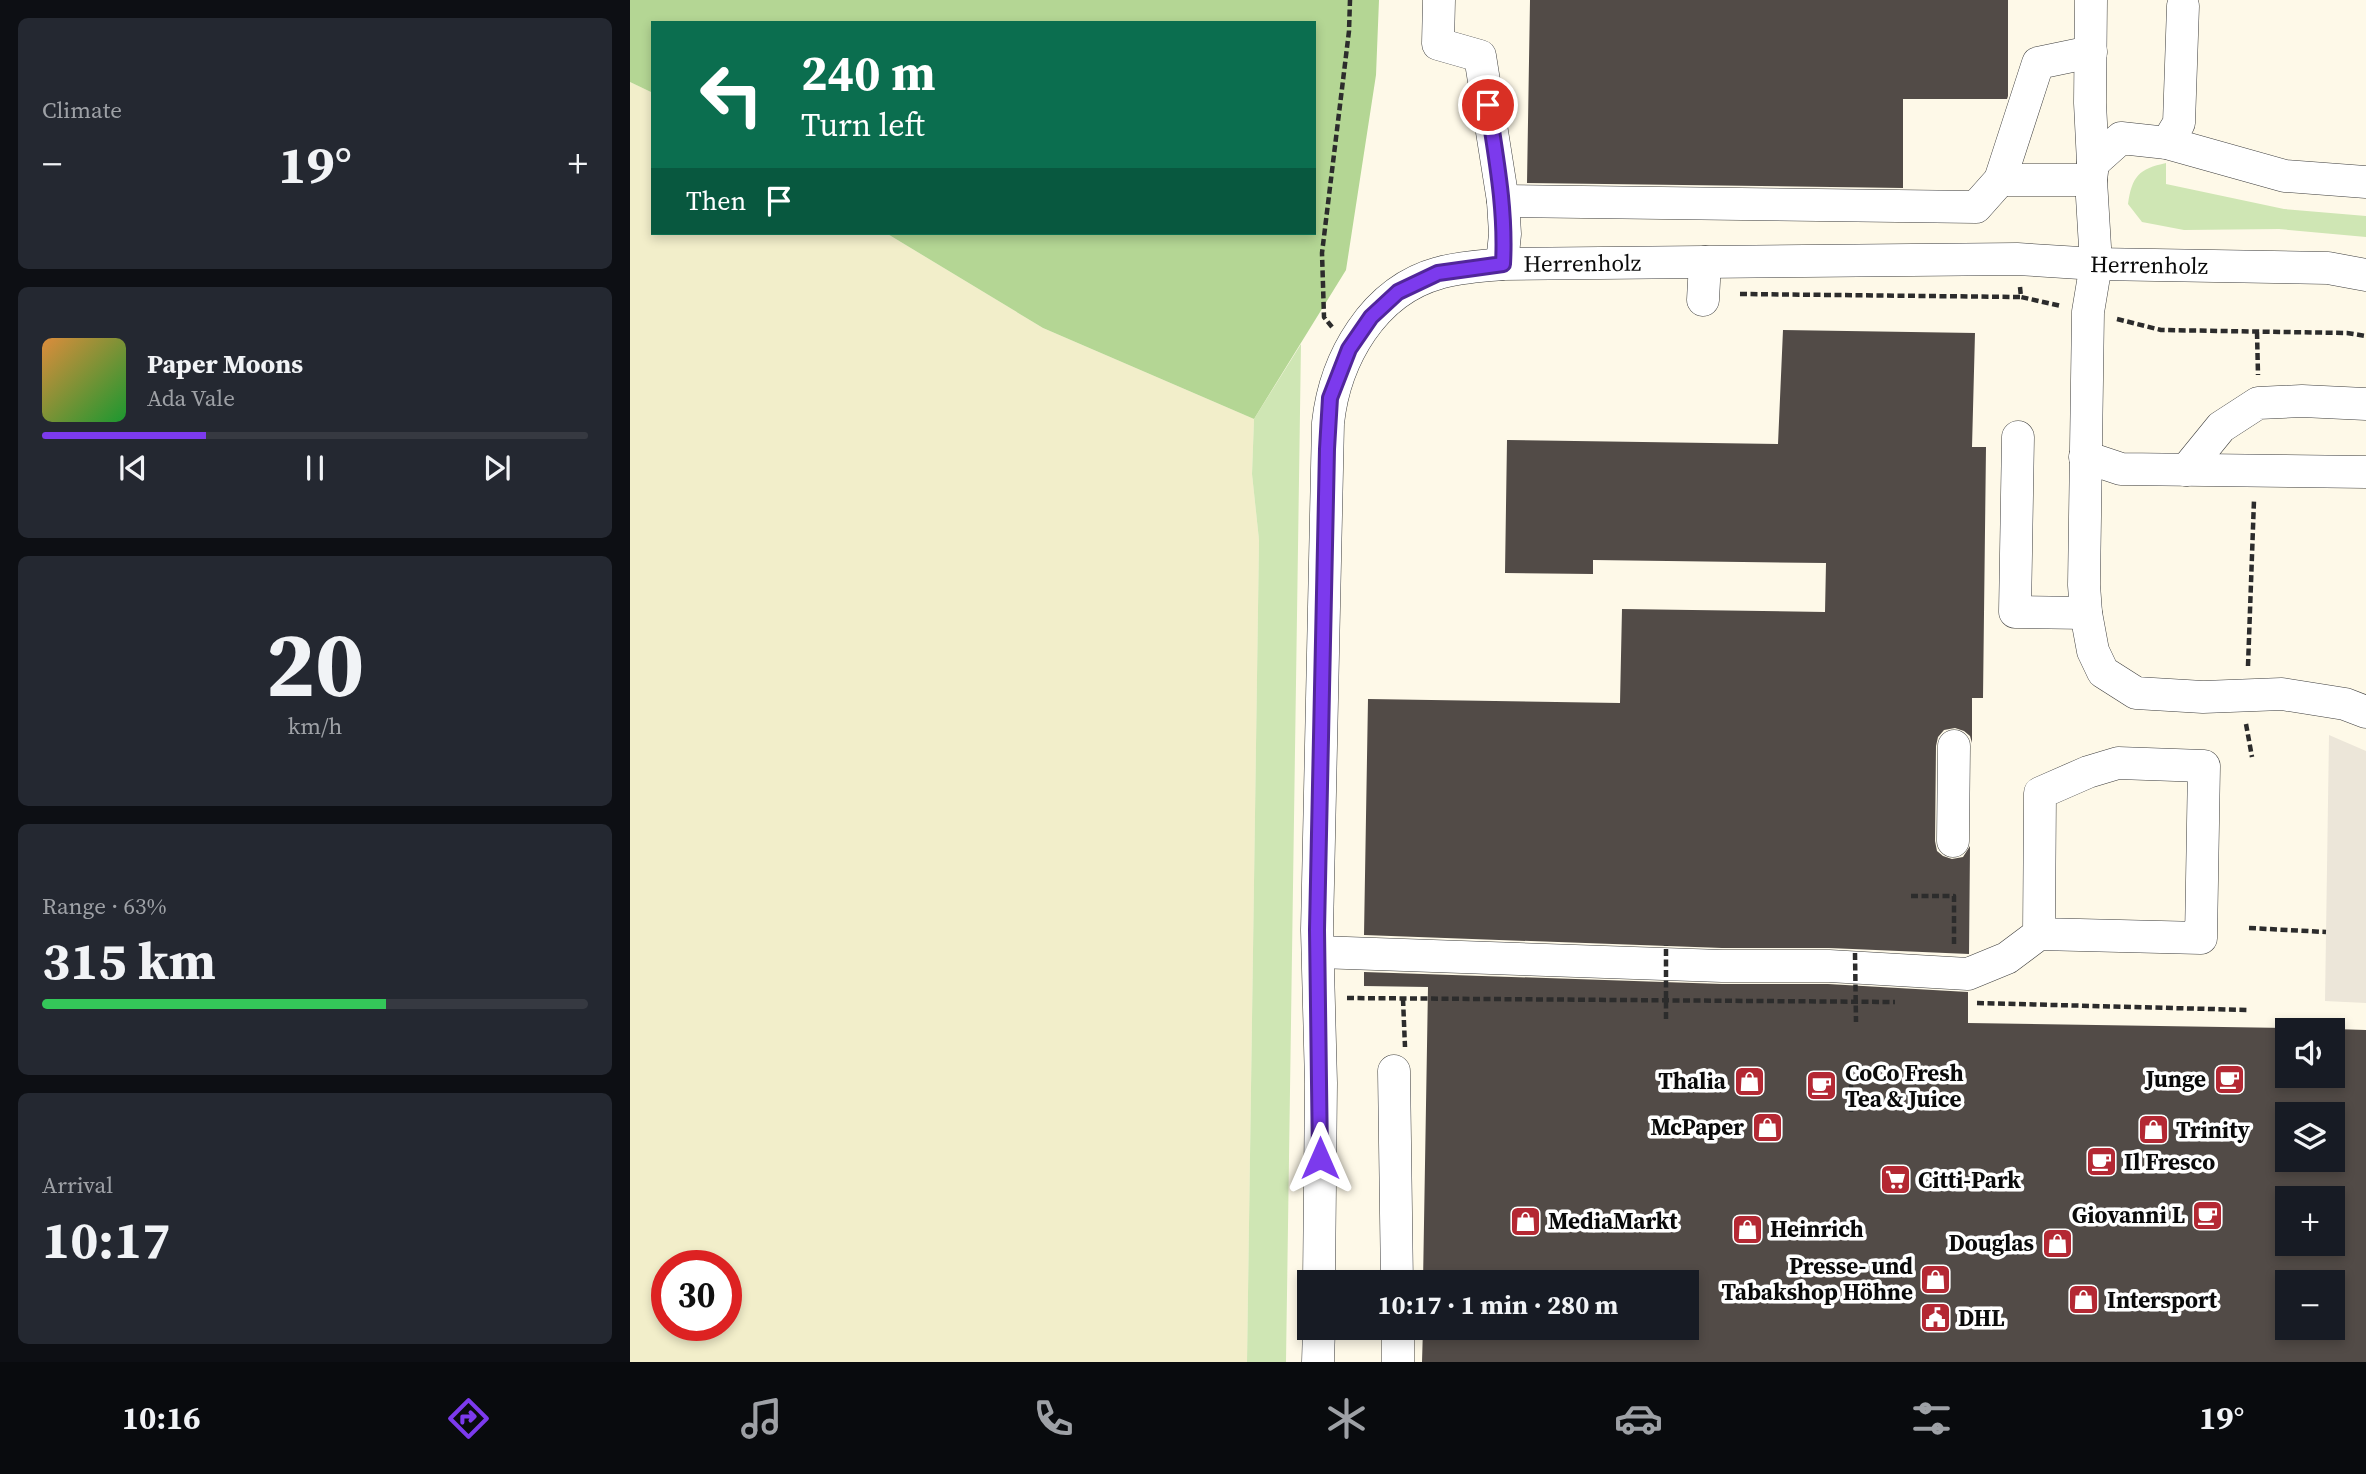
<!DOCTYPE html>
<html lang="en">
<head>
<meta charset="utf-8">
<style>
  body { margin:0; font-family:"Source Serif 4",serif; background:#242831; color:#f1f3f6; height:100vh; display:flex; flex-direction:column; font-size:26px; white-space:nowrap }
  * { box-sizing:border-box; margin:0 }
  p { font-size:23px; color:#9ea1a6 }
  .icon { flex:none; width:38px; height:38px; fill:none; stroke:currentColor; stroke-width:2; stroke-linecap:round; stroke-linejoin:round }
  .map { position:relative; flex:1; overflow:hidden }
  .sheet { display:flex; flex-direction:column; gap:18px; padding:18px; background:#0d0f14; width:630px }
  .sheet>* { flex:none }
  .hud { position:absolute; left:21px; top:21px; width:665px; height:214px; border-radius:0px; box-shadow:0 4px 10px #0003; background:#0b6e4f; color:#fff; overflow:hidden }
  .tools { position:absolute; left:1645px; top:1018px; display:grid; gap:14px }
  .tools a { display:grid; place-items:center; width:70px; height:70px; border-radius:0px; background:#171b24; box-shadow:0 4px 10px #0003; font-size:35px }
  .speed { position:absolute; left:21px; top:1250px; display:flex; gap:14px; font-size:35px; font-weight:700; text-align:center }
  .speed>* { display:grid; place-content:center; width:91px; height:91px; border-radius:50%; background:#171b24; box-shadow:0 4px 10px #0003; line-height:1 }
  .speed .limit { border:10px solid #d22; background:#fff; color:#111 }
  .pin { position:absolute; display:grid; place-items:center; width:60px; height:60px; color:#fff; margin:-30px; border:4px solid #fff; border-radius:50%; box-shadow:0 2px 7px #0007 }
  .me { position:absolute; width:77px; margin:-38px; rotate:0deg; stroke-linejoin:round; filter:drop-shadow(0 0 5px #0008) }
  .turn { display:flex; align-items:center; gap:24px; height:147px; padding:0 35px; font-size:32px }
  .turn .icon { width:91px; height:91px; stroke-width:2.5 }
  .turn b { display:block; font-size:49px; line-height:60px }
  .then { display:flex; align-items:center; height:66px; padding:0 35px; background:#0003; gap:14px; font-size:26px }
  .big { font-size:52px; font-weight:700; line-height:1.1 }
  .sheet .tile { flex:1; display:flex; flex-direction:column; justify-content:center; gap:10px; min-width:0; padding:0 24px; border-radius:10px; background:#242831 }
  .sheet .dial { align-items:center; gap:0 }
  .dial b { font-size:91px; line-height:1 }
  .song { display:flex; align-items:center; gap:21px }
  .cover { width:84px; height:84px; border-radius:10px; background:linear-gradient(135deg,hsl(30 70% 55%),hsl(130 70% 35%)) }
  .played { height:7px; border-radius:4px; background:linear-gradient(90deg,#7c3aed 30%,#363941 30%) }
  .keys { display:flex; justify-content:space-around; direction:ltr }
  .heat { display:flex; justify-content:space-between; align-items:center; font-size:38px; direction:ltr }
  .charge { height:10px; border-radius:5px; background:linear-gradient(90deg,#34c759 63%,#363941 0) }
  .trip { position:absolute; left:667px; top:1270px; width:402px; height:70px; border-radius:0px; background:#171b24; box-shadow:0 4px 10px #0003; font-weight:700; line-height:70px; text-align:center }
  .tabs { display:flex; height:112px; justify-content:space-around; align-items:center; background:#090b0e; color:#9ea1a6 }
  .tabs .icon { width:49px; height:49px }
  .tabs .active { color:#7c3aed }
  .tabs b { font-size:32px; color:#f1f3f6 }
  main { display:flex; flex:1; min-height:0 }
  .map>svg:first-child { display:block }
  .farmland { fill:#f2eeca; fill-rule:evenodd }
  .green { fill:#cfe6b4 }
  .forest { fill:#b4d694 }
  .plaza { fill:#ece6d9 }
  .building { fill:#524b47; fill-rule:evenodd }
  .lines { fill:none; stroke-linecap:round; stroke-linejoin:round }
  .minor-casing { stroke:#3d3d3d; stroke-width:33 }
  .path { stroke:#2c2c2c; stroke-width:4.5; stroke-dasharray:7 3.5; stroke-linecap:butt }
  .minor { stroke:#fff; stroke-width:32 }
  .path-bridge { stroke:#2c2c2c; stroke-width:4.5; stroke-dasharray:7 3.5; stroke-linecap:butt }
  .route-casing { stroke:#51269a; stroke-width:18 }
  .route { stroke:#7c3aed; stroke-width:12 }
  .labels { text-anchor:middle; stroke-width:7; stroke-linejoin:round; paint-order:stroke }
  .street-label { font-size:23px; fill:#0a0a0a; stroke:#fff }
  .poi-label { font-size:23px; font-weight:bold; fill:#0a0a0a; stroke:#fff; text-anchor:start }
</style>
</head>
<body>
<main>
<section class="sheet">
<div class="tile"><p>Climate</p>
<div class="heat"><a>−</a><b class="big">19°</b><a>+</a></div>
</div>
<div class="tile">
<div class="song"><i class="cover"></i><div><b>Paper Moons</b><p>Ada Vale</p></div></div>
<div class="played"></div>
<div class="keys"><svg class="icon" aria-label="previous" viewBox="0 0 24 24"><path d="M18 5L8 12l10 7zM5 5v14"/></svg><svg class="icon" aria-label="pause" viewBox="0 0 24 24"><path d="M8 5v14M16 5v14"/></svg><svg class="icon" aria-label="next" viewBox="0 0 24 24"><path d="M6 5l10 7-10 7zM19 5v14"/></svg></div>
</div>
<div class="tile dial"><b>20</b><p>km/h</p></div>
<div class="tile"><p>Range · 63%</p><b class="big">315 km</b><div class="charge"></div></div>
<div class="tile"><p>Arrival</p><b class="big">10:17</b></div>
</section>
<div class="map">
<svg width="1736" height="1362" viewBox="0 0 1736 1362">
  <rect width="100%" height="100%" fill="#fef9e8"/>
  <path class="farmland" d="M0,82L23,93V233H256L413,328L624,419L622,474L629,540L617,1362H0ZM37,1265H96V1325H37Z"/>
  <path class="green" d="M1536,163V184L1654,209L1736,216V237L1649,229L1554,230L1512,222L1498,204C1502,176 1509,169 1536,163Z
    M671,344L656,1362H617L629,540L622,474L624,419Z"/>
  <path class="forest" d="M0,0H749L746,75L716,270L624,419L413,328L256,233H684V23H23V93L0,82Z"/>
  <path class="plaza" d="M1699,735L1736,751V1003L1695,1001Z"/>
  <path class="building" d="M900,0H1378V96L1377,99H1273V188L897,183Z
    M1153,330L1345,333L1342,447H1356L1353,698H1342V743L1340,736L1334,731L1325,728L1314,730L1308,737L1306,746L1305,841L1307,851L1313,856L1322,859L1333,857L1340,846L1339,954L1199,948H1092L734,935L738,699L990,703L992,609L1195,612L1196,563L963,560V574L875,573L877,440L1148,444Z
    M734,972L1092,984H1198L1338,992V1023L1657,1028V1076H1703V1029L1736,1030V1362H792L793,1328H1057V1283H793L798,987L734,986ZM1657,1115H1703V1160H1657ZM1657,1199H1703V1244H1657ZM1657,1283H1703V1328H1657Z"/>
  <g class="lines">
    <defs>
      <g id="minor">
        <path d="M809,0L808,44L850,56L873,201"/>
        <path d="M1461,0L1460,103L1463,163L1461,180L1466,264L1458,312L1454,585L1456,613L1463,651L1473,672L1506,693L1573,697L1652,694L1715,704L1736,712"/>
        <path d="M1537,143L1549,123L1553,6"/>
        <path d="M1463,163L1491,138L1537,143L1655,176L1736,182"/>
        <path d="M1370,180H1461"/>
        <path d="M872,264L875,234L873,201L1346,207L1370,180L1408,63L1461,52"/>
        <path d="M1073,300L1075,262"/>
        <path d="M1388,437L1385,612L1456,613"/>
        <path d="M1455,457L1491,469L1736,472"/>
        <path d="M1556,470L1591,427L1628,403L1672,401L1736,404"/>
        <path d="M1323,841L1324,746"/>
        <path d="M688,952L1092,966H1199L1338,974L1377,958L1409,934L1571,938L1574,766L1488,763L1458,772L1410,793L1409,934"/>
        <path d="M764,1071L767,1283"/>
        <path id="s1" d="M689,1283L691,1083L687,930L698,423C705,359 743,291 809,273C829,267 852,266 872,264L1387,259L1466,264L1698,268L1736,275"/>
        <path d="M768,1328V1362"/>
        <path d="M688,1362L689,1328"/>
      </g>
    </defs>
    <use href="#minor" class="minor-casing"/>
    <path class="path" d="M1390,287L1391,297L1431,306
      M1110,294L1391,297
      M1487,319L1531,330L1717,333L1736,336
      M702,327L694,317L692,253L719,31L720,0
      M1627,332L1628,375
      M1618,666L1624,500
      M1616,724L1622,757
      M1281,896H1324V946
      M1619,928L1696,932
      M717,998L1265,1002
      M773,999L775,1047
      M1347,1003L1619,1010
      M1221,1085V1112"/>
    <use href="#minor" class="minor"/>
    <path class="path-bridge" d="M1225,953L1226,1022
      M1036,1019V945"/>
  </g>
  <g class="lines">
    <defs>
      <path id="route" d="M690,1158L687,930L697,449L700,398L719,349L741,317L768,292L808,273L873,264C876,209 866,158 858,105"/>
    </defs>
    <use href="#route" class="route-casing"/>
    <use href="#route" class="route"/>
  </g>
  <defs>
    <symbol id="cafe-square" viewBox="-11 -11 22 22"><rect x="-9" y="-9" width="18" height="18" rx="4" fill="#b42833" stroke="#fff"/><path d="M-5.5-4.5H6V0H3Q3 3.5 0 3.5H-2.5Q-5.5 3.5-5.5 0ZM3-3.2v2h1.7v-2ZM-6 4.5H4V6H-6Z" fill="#fff"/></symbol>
    <symbol id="shop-square" viewBox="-11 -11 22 22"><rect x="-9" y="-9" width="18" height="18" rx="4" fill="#b42833" stroke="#fff"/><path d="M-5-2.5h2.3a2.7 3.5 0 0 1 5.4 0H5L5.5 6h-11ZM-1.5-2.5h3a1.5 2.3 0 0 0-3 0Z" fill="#fff"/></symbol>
    <symbol id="supermarket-square" viewBox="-11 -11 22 22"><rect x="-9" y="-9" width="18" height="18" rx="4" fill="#b42833" stroke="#fff"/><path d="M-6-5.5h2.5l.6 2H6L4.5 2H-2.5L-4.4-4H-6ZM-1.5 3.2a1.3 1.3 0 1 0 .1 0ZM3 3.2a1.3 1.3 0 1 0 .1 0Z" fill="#fff"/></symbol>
    <symbol id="civic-square" viewBox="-11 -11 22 22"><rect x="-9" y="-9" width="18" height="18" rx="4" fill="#b42833" stroke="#fff"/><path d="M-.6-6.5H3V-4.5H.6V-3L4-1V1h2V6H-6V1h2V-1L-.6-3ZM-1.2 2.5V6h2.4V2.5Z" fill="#fff"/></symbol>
  </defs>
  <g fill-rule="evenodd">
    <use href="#cafe-square" x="1582" y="1062" width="35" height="35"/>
    <use href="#shop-square" x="1102" y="1064" width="35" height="35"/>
    <use href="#cafe-square" x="1174" y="1068" width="35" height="35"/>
    <use href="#shop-square" x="1120" y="1110" width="35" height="35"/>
    <use href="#shop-square" x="1506" y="1112" width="35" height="35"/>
    <use href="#cafe-square" x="1454" y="1144" width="35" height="35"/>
    <use href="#supermarket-square" x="1248" y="1162" width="35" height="35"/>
    <use href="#cafe-square" x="1560" y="1198" width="35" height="35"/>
    <use href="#shop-square" x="878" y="1204" width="35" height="35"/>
    <use href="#shop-square" x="1100" y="1212" width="35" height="35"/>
    <use href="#shop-square" x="1410" y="1226" width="35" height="35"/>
    <use href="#shop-square" x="1288" y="1262" width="35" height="35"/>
    <use href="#shop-square" x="1436" y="1282" width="35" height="35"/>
    <use href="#civic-square" x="1288" y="1300" width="35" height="35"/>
  </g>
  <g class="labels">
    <g class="street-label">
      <text dy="8" stroke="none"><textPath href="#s1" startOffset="1202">Herrenholz</textPath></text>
      <text dy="8" stroke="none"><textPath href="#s1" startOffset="1769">Herrenholz</textPath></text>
    </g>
    <g class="poi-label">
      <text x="1215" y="1081">CoCo Fresh<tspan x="1215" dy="26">Tea &amp; Juice</tspan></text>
      <text x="1576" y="1087" text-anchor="end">Junge</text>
      <text x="1096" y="1089" text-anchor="end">Thalia</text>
      <text x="1114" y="1135" text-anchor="end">McPaper</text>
      <text x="1546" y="1138">Trinity</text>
      <text x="1494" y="1170">Il Fresco</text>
      <text x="1288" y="1188">Citti-Park</text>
      <text x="1555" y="1223" text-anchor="end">Giovanni L</text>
      <text x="918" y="1229">MediaMarkt</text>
      <text x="1140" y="1237">Heinrich</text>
      <text x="1404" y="1251" text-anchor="end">Douglas</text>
      <text x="1283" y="1274" text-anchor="end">Presse- und<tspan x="1283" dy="26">Tabakshop Höhne</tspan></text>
      <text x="1477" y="1308">Intersport</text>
      <text x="1328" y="1326">DHL</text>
    </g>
  </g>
</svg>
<div class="tools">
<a><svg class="icon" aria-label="sound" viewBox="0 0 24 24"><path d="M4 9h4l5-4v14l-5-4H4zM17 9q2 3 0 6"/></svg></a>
<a><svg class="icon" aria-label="layers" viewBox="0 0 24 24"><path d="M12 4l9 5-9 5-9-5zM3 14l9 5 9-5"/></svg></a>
<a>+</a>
<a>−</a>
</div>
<div class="speed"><div class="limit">30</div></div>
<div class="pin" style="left:858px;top:105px;background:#d93025"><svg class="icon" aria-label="arrive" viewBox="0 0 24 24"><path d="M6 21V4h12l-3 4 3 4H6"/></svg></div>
<svg class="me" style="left:690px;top:1158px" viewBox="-20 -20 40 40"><path d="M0-17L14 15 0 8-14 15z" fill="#7c3aed" stroke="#fff" stroke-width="4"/></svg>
<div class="trip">10:17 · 1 min · 280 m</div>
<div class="hud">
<div class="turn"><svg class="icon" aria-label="left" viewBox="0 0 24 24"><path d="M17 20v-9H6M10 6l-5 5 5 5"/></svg><div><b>240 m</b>Turn left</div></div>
<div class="then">Then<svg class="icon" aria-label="arrive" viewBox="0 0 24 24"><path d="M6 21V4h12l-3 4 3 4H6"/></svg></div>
</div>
</div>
</main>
<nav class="tabs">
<b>10:16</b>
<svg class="icon active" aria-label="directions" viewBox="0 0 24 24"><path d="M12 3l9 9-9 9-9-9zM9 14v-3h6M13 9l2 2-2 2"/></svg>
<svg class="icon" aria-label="music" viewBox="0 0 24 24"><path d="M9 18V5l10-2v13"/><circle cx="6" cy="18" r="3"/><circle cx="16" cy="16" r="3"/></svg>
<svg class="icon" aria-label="phone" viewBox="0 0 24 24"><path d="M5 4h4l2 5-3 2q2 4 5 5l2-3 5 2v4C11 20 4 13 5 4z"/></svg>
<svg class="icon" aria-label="climate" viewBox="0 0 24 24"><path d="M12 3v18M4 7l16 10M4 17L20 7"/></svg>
<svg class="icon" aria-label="car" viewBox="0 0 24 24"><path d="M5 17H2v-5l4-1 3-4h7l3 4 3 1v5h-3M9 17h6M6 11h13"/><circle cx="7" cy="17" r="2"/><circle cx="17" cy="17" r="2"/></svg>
<svg class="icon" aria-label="filters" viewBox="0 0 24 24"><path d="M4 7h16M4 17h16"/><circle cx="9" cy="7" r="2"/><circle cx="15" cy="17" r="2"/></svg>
<b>19°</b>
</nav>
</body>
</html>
